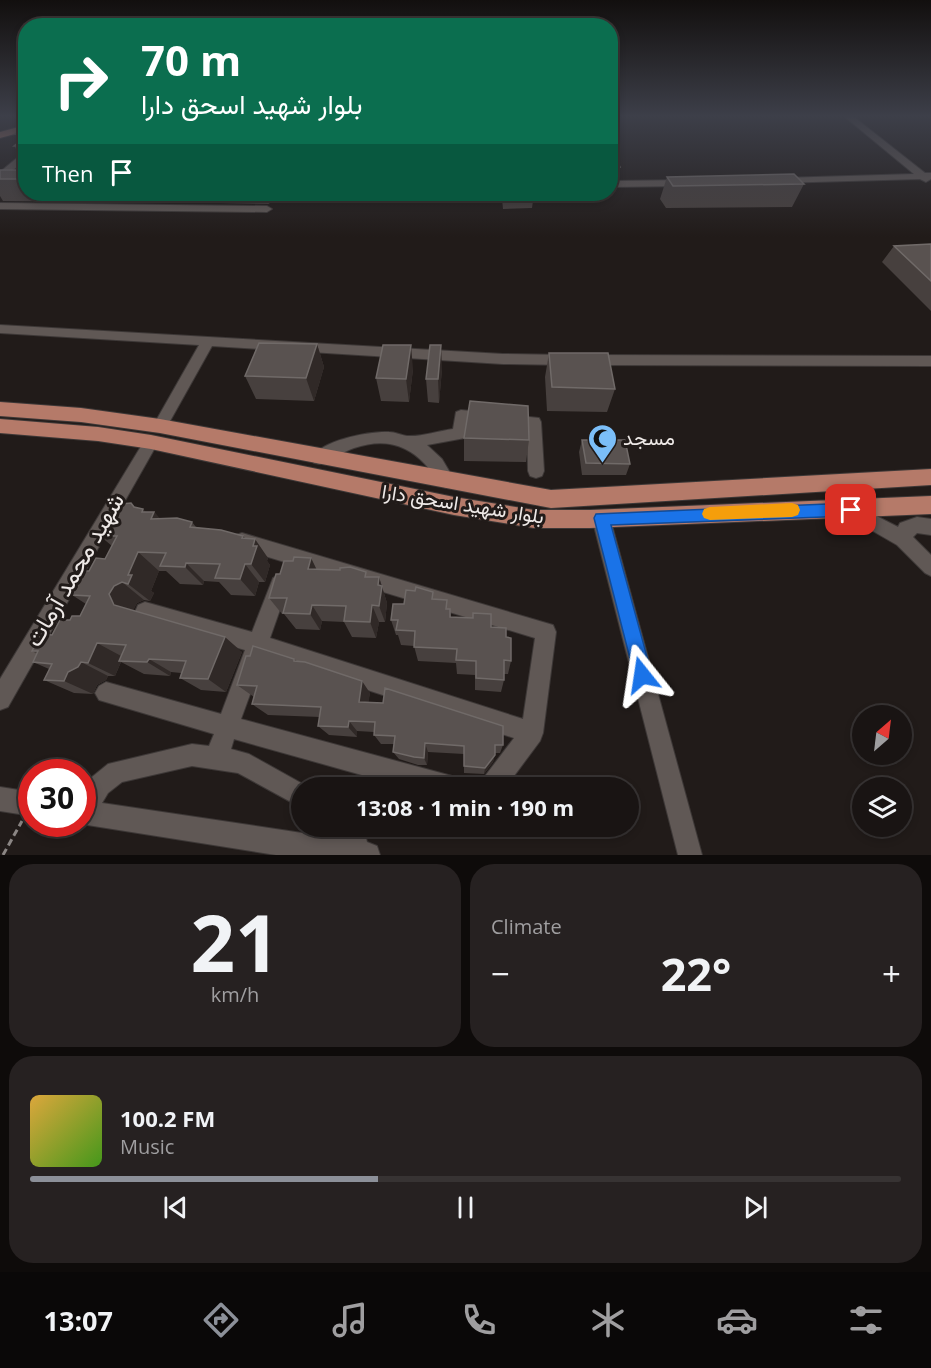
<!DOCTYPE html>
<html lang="en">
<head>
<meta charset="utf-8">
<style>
  body { margin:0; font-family:"Open Sans",Vazirmatn,sans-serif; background:#262121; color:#f1f3f6; height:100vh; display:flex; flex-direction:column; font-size:22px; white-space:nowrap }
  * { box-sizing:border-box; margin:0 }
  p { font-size:20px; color:#9f9ea0 }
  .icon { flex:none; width:33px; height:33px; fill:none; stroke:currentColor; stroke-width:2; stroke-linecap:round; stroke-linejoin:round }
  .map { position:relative; height:855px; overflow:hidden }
  .side { display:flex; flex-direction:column; gap:9px; padding:9px; background:#0e0b0a; flex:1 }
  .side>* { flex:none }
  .hud { position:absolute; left:18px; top:18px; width:600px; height:183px; border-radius:24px; box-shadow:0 3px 9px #0003,0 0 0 2px #373333; background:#0b6e4f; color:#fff; overflow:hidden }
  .needle { width:39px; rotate:28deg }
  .controls { position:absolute; left:852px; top:705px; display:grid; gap:12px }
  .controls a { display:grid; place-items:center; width:60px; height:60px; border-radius:50%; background:#191413; box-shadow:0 3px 9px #0003,0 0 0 2px #373333; font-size:30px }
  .speed { position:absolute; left:18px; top:759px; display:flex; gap:12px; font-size:30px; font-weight:700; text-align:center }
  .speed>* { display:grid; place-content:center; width:78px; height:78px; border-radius:50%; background:#191413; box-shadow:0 3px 9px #0003,0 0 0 2px #373333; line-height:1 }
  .speed .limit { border:9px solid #d22; background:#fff; color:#111 }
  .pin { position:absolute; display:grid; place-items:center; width:51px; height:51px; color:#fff; margin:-26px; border-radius:12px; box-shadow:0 3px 9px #0006 }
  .me { position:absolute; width:66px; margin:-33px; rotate:345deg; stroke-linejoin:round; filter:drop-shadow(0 0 4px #0008) }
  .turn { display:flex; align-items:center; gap:21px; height:126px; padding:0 24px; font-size:27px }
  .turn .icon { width:78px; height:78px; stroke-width:2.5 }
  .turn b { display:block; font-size:42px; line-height:51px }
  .then { display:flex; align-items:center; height:57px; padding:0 24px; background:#0003; gap:12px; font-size:22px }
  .big { font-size:45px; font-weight:700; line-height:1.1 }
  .side .card { flex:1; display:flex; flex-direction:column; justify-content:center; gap:9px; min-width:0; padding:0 21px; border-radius:24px; background:#262121 }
  .side .dial { align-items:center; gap:0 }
  .dial b { font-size:78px; line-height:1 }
  .song { display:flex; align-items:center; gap:18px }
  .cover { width:72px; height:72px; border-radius:9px; background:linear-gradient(135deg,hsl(40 70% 55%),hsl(100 70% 35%)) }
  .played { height:6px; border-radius:3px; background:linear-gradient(90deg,#8c9099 40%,#373333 40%) }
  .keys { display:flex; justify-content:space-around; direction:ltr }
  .heat { display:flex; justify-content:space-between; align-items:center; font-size:33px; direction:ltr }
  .side .tiles { flex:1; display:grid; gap:9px; grid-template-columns:1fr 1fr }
  .card:last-child { grid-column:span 2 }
  .trip { position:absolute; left:291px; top:777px; width:348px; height:60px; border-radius:30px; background:#191413; box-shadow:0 3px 9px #0003,0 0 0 2px #373333; font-weight:700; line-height:60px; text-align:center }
  .dock { display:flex; height:96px; justify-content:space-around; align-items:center; background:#0a0808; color:#9f9ea0 }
  .dock .icon { width:42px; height:42px }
  .dock .on { color:#8c9099 }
  .dock b { font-size:27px; color:#f1f3f6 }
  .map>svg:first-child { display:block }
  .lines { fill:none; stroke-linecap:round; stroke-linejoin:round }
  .minor-casing { stroke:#3d3837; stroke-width:2 }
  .major-casing { stroke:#3d3837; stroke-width:2 }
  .path { stroke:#8b8684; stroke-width:3; stroke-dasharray:7 4; stroke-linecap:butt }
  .minor { fill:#605855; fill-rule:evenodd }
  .major { fill:#b57a69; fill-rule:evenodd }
  .wall { fill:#47403e }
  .shaded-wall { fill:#302927 }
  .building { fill:#595250; stroke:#706a68; stroke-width:1.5 }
  .route { fill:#1a73e8; stroke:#114b97; stroke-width:1.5 }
  .slow { fill:#f59e0b }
  .labels { text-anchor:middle; stroke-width:6; stroke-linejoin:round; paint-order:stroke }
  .poi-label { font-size:20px; fill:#eee9e7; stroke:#211b19; text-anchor:start }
  .street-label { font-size:20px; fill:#eee9e7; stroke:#211b19 }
  .near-street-label { font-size:24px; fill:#eee9e7; stroke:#211b19 }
</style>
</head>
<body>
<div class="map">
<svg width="931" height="855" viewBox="0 0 931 855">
  <rect width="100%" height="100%" fill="#211b19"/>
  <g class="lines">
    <defs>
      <path id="minor" d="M845,117H854L925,173H931V179L926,182L920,179L778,183L776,181L781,178L914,174Z
        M23,153H26V160L0,180V172Z
        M610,181L685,180L690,183L685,186L610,187Z
        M0,203L267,206L272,209L267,212L0,209Z
        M0,325L503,354L566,355L573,360L566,365L503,364L212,346L165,430H155L153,426L199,345L0,333Z
        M590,355L931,356V366L590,365L583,360Z
        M461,410L539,418L541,422L544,471L542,476L536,478L530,476L528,471L527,427L468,422L465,438L427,445L442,459L455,481L453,486L447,488L441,486C421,452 395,434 354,448C342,452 332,460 320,464L314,463L312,458C321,440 370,431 389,432C395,432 401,435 407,436C421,437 438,431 453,429L456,412Z
        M151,436L156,438L159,442L156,446L8,707L0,710V679L146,438Z
        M851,503L898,527L900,523L917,517L931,519V535L917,533L913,537L931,555V576L925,573L897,545L845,515L843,510L845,505Z
        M601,510L607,513L610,518L702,855H678L592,518L595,513Z
        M242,533L553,625L556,632L543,733L540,741L505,788H479L482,780L514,738L264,656L241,719L452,776L460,780L463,788H408L234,739L231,749L249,754L310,788H302V808L238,773L192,766L122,782L108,793L102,803L342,839L339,826H363L367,842L377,846L380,855H276L81,824L82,791L92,777L108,764L192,744L209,746L214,734L99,700L95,693L99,686L106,682L221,714L245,650L138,619L135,612L138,605L145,602L252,632L273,578L280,575L287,578L289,584L270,638L523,719L535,638L242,549L236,547L233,541L236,535Z
        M0,787L32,792V816L0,811Z"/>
      <path id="major" d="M26,125V131L0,138V132Z
        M0,402L81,408L160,419L551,490L931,469V485L551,508L160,433L81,422L0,416Z
        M0,419L98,427L151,435L454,497L534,510H590L931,496V514L590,528H534L454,515L151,449L98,441L0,433Z"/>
    </defs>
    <use href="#minor" class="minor-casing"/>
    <use href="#major" class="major-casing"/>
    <path class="path" d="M3,855L22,821"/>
    <use href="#minor" class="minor"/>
    <use href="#major" class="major"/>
  </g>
  <path class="wall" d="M26,125V164L14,146L19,141L15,134Z
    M610,155L620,167L618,178H610Z
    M0,170H26V194H123L116,202L3,201L0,196Z
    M667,177L804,184L792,207L666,208L660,199Z
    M215,194H274L269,204L219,203Z
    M502,194H534L532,208L503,209L502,199Z
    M931,244V311L882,262L894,246Z
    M317,344L324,367L314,401L256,399L245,376Z
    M549,353L615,389L607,412L547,411L545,377Z
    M413,369L409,402L381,401L376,378Z
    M442,369L439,403L428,402L426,379Z
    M464,438L529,440L526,462L464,461Z
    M582,440L630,464L626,475H582L579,452Z
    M131,503L135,507L143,509L145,512H154L160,519L192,522L196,527L243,536L268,558L267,561L270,565L265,582H259L255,596L231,595L219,582L204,581L203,585L180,584L166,571H159L151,591L154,593L150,601L144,600L137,603L133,610L242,652L226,692L201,690L180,678L181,673L171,672L170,676L144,674L121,662L115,676H108L106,680L97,685L93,694L74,693L44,680L49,669L33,662L37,654L32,651L70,620L80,616L86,604L72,595L76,588L71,585L105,559L112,546L100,536L103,531L99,527Z
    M311,558L317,570L367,577H379L387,603L385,622H379L376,638L352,637L344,622L322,621L320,630L296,629L284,614H282L269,598L280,574Z
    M434,599L447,609H450L451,617L491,627L506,637L511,661L508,674H504V680L501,692L475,690V675L457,674L456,663L418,661L414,646L401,645L398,635H396L391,620L404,604Z
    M294,659L297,661L370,693L368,702L503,745L500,753H495L493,762L484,774L464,773V754L428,752L427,765H418L399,759L393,752L394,744H381L374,735V732L357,731V737L329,735L318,726L320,717L268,715L252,704L254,697L237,685Z"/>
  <path class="shaded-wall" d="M111,194H123L116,202Z
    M266,194H274L269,204Z
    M317,344L324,367L314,401L306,378Z
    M411,345L413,369L409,402L406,379Z
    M441,345L442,369L439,403L438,379Z
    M143,509L152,518L154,512L173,532L170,539L142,512Z
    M243,536L255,552L253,546L255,539L268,558L267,561L270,565L265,582L251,564L242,538Z
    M138,552L159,571L151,591L154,593L150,601L128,584V575Z
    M311,558L320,577L308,569Z
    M186,563L204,581L203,585L185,567Z
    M245,564L259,582L255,596L240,579Z
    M379,577L387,603L385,622L379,606L378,585Z
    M122,582L144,600L137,603L133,611L114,605L109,594L114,586Z
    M312,605L322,621L320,630L310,614Z
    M372,605L379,622L376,638L370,622Z
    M225,637L242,652L226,692L208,679Z
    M97,643L123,657L115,676L88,663Z
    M149,659L171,672L170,676L147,662Z
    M81,662L108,676L106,680L97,685L93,694L64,681L68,672Z
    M362,681L370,693L367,713L359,702Z
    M349,721L357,731V737L348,727Z
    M425,743L428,752L427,765L424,758Z
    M495,755L493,762L484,774L485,768Z"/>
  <path class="building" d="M26,125V135L15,134Z
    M26,136V146H14Z
    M610,155H614L620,167H610Z
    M0,170H26V179H0Z
    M794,174L804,184L673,186L667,177Z
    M931,244V281L894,246Z
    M259,343L317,344L306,378L245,376Z
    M383,345H411L406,379L376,378Z
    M430,345H441L438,379H426Z
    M549,353H608L615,389L552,387Z
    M470,401L528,406L529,440L464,438Z
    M582,440H625L630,464L586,463Z
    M131,503L134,507L143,509L142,512H154L151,519L177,518L192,522L190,527L221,530L243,536L242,538L255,539L253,546H257L251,564H245L240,579L215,578L220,564L186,563L185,567L160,566L166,553L138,552L128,575H132L128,584L122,582L114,586L109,594L114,605L225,637L208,679L180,678L186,661L149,659L147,662L119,661L126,645L97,643L88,663L81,662L78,667L68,672L64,681L44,680L52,664L33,662L38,651H32L41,634L52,635L60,620H70L72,616H80L90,596L72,595L77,586L71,585L79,571H89L96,558L105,559L117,536H100L105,528L99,527L106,515L115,516L121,504Z
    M294,557L311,558L308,569L340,570V568L350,567L366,572L365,577H379L378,585L382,586L379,606L372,605L370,622L344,621L346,606L312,605L310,614L283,613L287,598H269L276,574H280L284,561H293Z
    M416,587L433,592L432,599L447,600L446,609H450V617L473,618V613L491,614V627L506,628V637L511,638V661L504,660V680L476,678V661L456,660L457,649L414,647L415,631L396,630L398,620H391L393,604H404L406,590L415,591Z
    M253,646L294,659V661L305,662L362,681L359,702L383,703L385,688L503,726V745H495V755L485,768L464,766V746L425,743L424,758L414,757L393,752L395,736L374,735L375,722L349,721L348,727L318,726L321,707L252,704L257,686L237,685L246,656H250Z"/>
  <linearGradient id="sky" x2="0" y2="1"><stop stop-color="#120f0e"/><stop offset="0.49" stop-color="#3d3f49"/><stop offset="1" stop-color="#3d3f49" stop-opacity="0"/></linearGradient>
  <rect width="931" height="237" fill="url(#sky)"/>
  <path class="route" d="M851,503L856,505L858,510L856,514L851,516L611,525L652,675L649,682L642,685L636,682L594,518L596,514Z"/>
  <path class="slow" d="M792,503L798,505L800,510L798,515L792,517L710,520L704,518L702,514L704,509L710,507Z"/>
  <defs>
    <symbol id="mosque-pin" viewBox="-11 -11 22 30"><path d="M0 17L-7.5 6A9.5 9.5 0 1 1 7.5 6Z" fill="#7bbef8" stroke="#211b19"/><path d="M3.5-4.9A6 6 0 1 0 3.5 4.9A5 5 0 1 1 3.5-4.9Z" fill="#111"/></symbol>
  </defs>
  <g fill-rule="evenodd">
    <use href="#mosque-pin" x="586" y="422" width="33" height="45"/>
  </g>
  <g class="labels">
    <g class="poi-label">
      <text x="623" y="445">مسجد</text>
    </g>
    <g class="street-label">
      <text transform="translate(463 504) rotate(9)" y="7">بلوار شهید اسحق دارا</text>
    </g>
    <g class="near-street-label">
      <text transform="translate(75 570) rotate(-60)" y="8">شهید محمد آرمات</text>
    </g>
  </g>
</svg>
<div class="controls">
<a><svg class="needle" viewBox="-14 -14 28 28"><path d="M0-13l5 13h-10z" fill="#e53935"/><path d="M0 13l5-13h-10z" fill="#9f9ea0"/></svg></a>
<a><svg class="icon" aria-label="layers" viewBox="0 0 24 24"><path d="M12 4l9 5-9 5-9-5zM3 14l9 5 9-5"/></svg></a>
</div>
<div class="speed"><div class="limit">30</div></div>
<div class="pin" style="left:851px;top:510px;background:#d93025"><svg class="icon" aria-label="arrive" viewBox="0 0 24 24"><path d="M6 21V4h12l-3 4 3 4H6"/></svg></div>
<svg class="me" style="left:642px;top:675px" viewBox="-20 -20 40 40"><path d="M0-17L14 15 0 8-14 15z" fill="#1a73e8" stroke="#fff" stroke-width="4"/></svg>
<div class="trip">13:08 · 1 min · 190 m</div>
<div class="hud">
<div class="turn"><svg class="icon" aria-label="right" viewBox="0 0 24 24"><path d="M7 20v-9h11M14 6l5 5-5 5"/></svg><div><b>70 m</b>بلوار شهید اسحق دارا</div></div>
<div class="then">Then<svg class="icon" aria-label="arrive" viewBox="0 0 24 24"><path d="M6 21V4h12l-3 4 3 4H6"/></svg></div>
</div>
</div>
<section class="side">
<div class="tiles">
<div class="card dial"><b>21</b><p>km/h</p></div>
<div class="card"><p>Climate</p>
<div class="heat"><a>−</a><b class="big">22°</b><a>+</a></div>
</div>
<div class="card">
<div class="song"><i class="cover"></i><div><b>100.2 FM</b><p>Music</p></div></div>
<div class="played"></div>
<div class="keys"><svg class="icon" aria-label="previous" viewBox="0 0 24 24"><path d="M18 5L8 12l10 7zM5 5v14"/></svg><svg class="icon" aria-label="pause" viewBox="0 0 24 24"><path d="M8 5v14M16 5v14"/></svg><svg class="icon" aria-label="next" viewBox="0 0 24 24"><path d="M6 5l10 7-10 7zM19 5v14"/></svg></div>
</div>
</div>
</section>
<nav class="dock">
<b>13:07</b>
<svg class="icon on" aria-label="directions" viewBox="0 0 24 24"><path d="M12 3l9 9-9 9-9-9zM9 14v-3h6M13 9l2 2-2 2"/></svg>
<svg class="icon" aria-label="music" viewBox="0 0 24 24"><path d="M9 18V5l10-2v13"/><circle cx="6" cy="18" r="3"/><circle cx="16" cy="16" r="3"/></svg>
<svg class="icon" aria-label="phone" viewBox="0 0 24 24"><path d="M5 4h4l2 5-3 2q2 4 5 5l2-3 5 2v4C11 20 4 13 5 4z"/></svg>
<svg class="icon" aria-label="climate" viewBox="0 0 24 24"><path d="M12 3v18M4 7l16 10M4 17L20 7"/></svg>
<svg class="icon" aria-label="car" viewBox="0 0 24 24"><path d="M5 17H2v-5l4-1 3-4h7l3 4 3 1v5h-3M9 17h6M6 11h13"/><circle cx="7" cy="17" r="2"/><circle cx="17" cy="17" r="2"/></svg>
<svg class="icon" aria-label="filters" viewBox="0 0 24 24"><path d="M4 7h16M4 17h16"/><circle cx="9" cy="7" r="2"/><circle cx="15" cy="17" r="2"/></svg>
</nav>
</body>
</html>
